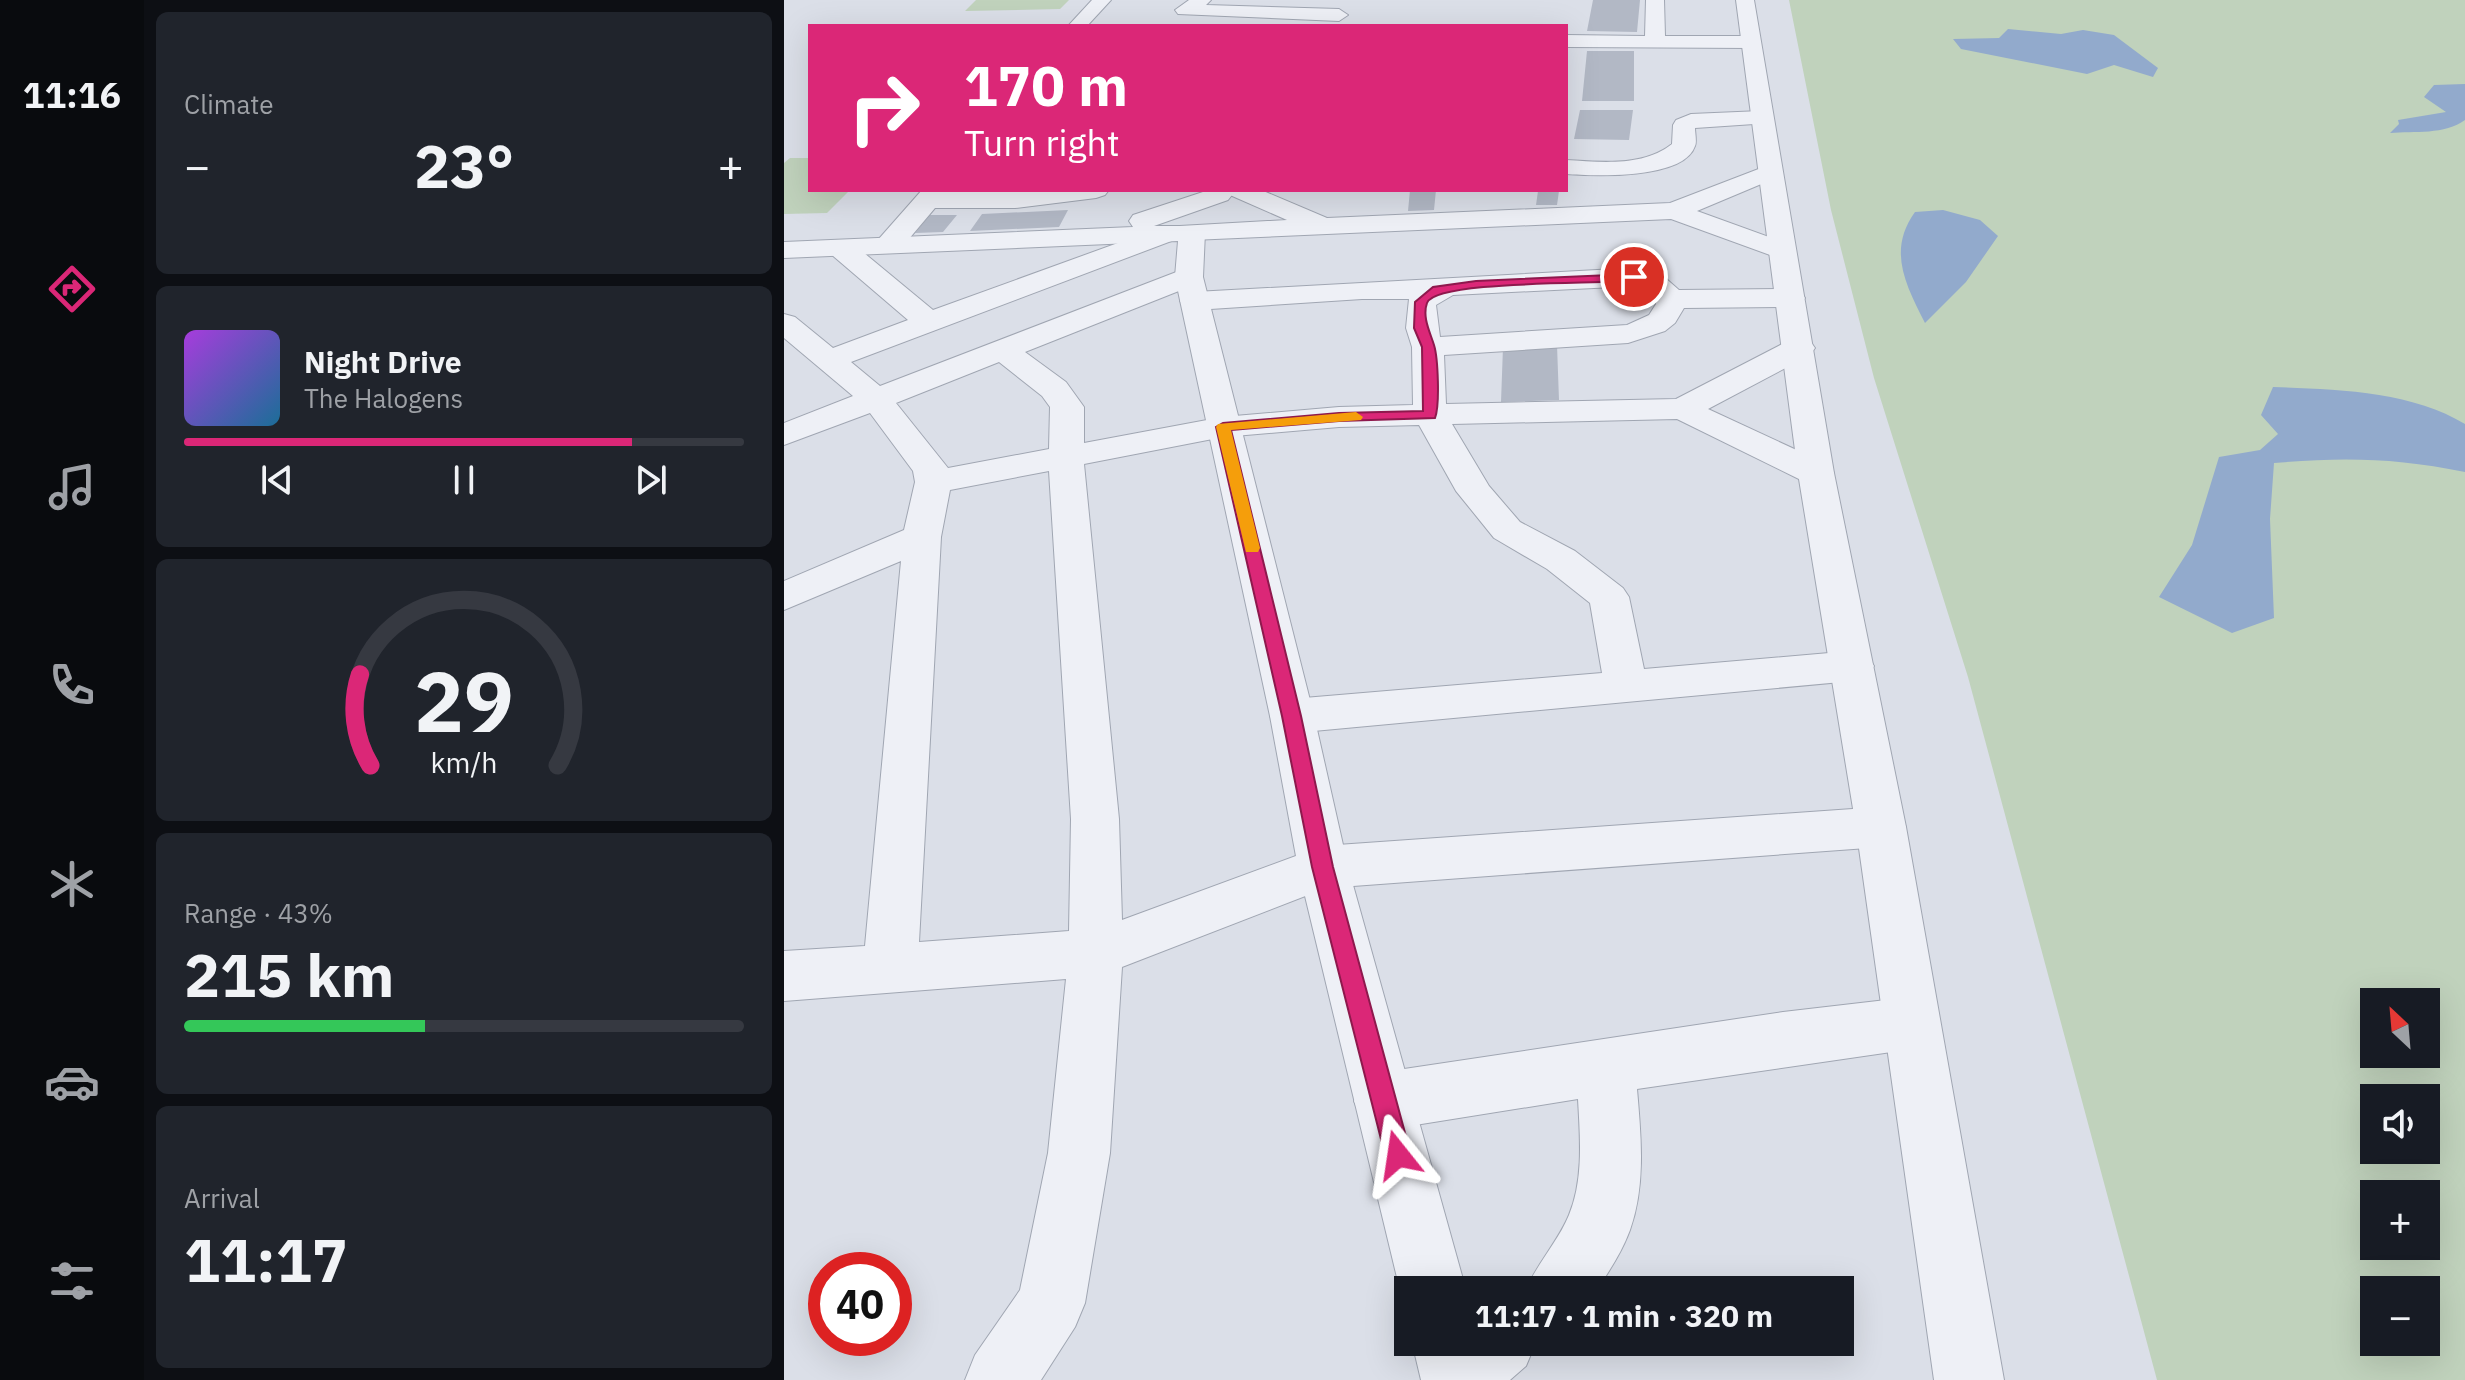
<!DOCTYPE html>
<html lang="en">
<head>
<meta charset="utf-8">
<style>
  body { margin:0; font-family:"IBM Plex Sans",sans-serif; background:#20242c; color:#f1f3f6; height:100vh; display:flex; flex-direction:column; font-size:30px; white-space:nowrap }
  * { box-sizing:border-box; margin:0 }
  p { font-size:26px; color:#9ea1a6 }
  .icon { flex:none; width:44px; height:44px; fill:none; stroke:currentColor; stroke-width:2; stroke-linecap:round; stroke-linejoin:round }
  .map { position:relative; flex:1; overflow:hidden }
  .side { display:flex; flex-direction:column; gap:12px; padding:12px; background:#0d0f14; width:640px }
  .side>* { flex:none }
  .top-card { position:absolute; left:24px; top:24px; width:760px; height:168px; border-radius:0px; box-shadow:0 8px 32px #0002; background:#db2777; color:#fff; overflow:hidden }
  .needle { width:52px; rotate:334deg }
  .fabs { position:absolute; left:1576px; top:988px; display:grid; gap:16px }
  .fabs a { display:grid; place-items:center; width:80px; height:80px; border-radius:0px; background:#171b24; box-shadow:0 8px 32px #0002; font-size:40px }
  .speed { position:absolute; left:24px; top:1252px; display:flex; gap:16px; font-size:40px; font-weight:700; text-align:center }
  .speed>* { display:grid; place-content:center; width:104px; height:104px; border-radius:50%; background:#171b24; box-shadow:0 8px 32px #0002; line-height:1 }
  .speed .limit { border:12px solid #d22; background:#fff; color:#111 }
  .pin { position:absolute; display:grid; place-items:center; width:68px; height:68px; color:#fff; margin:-34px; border:4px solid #fff; border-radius:50%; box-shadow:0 2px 8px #0007 }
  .me { position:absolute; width:88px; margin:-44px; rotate:345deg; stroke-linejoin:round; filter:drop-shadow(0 0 6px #0008) }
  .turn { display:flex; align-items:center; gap:28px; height:168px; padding:0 24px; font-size:36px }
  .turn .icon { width:104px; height:104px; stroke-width:2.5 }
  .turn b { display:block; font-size:56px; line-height:68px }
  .big { font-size:60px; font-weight:800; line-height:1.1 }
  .side .card { flex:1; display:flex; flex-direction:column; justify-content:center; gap:12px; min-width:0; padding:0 28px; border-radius:12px; background:#20242c }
  .side .dial { align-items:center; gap:0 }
  .dial svg { height:208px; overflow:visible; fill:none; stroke:#363941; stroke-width:7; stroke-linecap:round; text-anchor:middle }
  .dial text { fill:#f1f3f6; stroke:none }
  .song { display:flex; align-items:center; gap:24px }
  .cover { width:96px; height:96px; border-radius:12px; background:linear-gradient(135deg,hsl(280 70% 55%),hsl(200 70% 35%)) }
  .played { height:8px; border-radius:4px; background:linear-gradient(90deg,#db2777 80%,#363941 80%) }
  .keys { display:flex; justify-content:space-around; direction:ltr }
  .heat { display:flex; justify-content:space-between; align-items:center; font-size:44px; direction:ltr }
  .charge { height:12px; border-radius:6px; background:linear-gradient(90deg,#34c759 43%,#363941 0) }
  .trip { position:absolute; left:610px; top:1276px; width:460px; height:80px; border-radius:0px; background:#171b24; box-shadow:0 8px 32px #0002; font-weight:800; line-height:80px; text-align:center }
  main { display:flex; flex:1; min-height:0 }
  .menu { display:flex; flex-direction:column; width:144px; justify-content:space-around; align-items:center; background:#090b0e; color:#9ea1a6 }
  .menu .icon { width:56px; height:56px }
  .menu .current { color:#db2777 }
  .menu b { font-size:36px; color:#f1f3f6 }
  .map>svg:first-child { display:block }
  .green { fill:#c0d2bc; fill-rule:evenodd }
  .water { fill:#92aacc }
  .building { fill:#b2b8c5 }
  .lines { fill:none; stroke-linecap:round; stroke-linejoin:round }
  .minor-casing { stroke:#a0a6b2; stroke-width:2 }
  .tertiary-casing { stroke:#a0a6b2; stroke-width:2 }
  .minor { fill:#eef0f6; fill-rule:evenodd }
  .tertiary { fill:#eef0f6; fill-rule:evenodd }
  .route { fill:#db2777; stroke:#8e194d; stroke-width:2 }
  .slow { fill:#f59e0b }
</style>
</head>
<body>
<main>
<nav class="menu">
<b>11:16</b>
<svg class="icon current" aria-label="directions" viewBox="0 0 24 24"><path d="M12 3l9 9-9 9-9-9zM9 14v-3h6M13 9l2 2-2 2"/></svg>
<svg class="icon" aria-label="music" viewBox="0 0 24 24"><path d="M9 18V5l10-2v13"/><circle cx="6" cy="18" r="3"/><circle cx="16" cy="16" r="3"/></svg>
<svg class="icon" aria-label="phone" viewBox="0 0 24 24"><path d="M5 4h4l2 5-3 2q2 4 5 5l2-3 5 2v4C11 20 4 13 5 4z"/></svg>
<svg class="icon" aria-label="climate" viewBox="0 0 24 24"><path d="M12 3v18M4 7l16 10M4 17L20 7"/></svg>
<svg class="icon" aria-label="car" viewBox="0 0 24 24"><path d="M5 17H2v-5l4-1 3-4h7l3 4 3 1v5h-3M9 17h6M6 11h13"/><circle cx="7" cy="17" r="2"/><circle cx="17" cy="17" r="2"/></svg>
<svg class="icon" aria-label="filters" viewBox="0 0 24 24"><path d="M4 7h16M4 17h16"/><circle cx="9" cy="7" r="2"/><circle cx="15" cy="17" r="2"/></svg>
</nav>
<section class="side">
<div class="card"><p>Climate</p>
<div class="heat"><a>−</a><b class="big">23°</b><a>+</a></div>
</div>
<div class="card">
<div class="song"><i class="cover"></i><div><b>Night Drive</b><p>The Halogens</p></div></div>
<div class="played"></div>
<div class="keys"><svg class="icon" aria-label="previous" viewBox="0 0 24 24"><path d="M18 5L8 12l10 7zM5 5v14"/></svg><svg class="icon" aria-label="pause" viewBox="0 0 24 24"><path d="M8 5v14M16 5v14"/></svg><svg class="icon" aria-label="next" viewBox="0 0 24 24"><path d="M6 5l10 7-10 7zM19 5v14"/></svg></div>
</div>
<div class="card dial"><svg viewBox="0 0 100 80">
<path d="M14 69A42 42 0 1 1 86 69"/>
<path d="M14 69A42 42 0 0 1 10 34" stroke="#db2777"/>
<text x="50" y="56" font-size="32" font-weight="700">29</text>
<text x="50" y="72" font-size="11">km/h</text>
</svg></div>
<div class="card"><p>Range · 43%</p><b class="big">215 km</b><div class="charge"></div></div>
<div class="card"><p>Arrival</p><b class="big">11:17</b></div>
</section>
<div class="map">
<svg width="1681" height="1380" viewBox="0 0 1681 1380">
  <rect width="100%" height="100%" fill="#dbdfe8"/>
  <path class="green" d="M192,0H285L276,9L181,11Z
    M1005,0H1681V1380H1373L1184,677L1090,378L1047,210ZM1590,1002H1642V1054H1590ZM1590,1098H1642V1150H1590ZM1590,1194H1642V1246H1590ZM1590,1290H1642V1342H1590Z
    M6,158H26V190H66L43,213L0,214V163Z"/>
  <path class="water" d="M1224,29L1277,34L1299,30L1330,35L1374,68L1369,77L1330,65L1303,74L1177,49L1169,39L1215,38Z
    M1681,84V120C1661,135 1630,131 1606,133L1615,124L1614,120L1662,112L1640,97L1650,85Z
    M1159,210L1196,220L1214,236L1182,282L1141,323C1122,285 1103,251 1131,212Z
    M1489,387C1550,389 1628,391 1681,424V472C1612,458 1560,457 1490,463L1486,519L1490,618L1448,633L1375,597L1408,545L1435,457L1476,450L1494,434L1477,415Z"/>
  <path class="building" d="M809,0H856L853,32L803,31Z
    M803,51H850V101H798Z
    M796,110H849L845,140L790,139Z
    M626,190H652L650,210L624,211Z
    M754,191H775L773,205H752Z
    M284,210L275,227L186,231L198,214Z
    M146,215H173L159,232L131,233Z
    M773,345L775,400L717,402L719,347Z"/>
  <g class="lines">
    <defs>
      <path id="minor" d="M308,0H327L303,26H284Z
        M405,0H427L422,5L555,9L564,15L555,21L394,14L391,10Z
        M862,0H880L881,36H967L977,42L967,48L782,47V35L861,36Z
        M977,111L985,113L988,118L985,123L911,128C911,133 913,142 911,146C900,180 809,176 782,174V160C817,162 859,167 888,144L889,125L892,120L907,114Z
        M985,165L994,167L997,172L994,177L913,211L1007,245L1011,251L1007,257L997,259L887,219L408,240L398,237L67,362L96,386L395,271L405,268L415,271L419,277L415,283L241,352L282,382L300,407V443L439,417L555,407L629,405L628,347L622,328L625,299H578L411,310L401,307L396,301L401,295L411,292L850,268L879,276L895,290L1006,289L1016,292L1021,298L1016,304L1006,307L900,308L891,323L881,331L844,343L660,355L662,404L892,399L1004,341L1015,339L1026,341L1031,348L1026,355L924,409L1045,465L1050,473L1045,481L1032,484L1019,481L893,419L668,424L705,486L736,522L791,551L839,588L845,597L860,669L1068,651L1083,655L1090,666L1083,677L1068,681L508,733L492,728L486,716L492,704L508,699L818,673L806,603L763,569L710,538L672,491L635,425L555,427L439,437L300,464L335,819L338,920L539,846L1097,807L1114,813L1122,827L1114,841L1097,847L542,888L338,967L326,1153L301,1303L291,1327L257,1380H181L191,1355L236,1290L264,1153L282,979L0,1001V951L81,946L117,561L0,610V581L120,530L131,482L129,471L86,413L0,445V423L69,396L0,338V314L11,317L49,348L124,320L48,255L44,249L48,243H68L149,310L378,227L503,220L446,195L442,190H477L543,218L886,203ZM850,286L868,294L872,304L865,315L843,325L656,337L652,305L669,295ZM215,362L258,396L266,407L265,449L164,468L112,403ZM265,471L287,819L285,931L135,942L157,537L166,490Z
        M138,190H165L163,192L325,190L321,195L312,198L231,208H151L113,253H93L89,247L93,241Z
        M1128,997L1148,1004L1156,1023L1148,1042L1128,1049L853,1089C857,1136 862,1185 846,1230C838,1252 825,1271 813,1290H742C753,1263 774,1242 785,1215C800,1179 796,1136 794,1099L600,1130L579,1122L570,1101L579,1080L600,1072L999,1012Z
        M664,1342H752L742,1366L726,1380H638L648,1355Z"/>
      <path id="tertiary" d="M952,0H970L1050,473L1122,827L1220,1380H1150L1072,827L1014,473Z
        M425,190H444L448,195L444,200L370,226H417L421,232L419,277L530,716L564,867L682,1290H624V1310L616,1290L514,867L486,716L391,277L394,241L0,258V242L349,227L345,221L349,215Z
        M628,1342H696L707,1380H637Z"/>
    </defs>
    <use href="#minor" class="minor-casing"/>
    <use href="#tertiary" class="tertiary-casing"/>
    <use href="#minor" class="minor"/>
    <use href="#tertiary" class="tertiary"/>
  </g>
  <path class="route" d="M850,274L854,275V280C824,285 652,279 643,303C638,317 646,332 650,345C654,358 656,405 651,418L555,421L447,430L517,716L549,867L627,1155L623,1164L614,1168L605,1164L601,1155L528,867L498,716L432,427L439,423L555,413L639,411L638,347L630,328L631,302L649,287L692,281Z"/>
  <path class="slow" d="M572,412L579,417L577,420L447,430L476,548L474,552H462L432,427L434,424Z"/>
</svg>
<div class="fabs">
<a><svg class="needle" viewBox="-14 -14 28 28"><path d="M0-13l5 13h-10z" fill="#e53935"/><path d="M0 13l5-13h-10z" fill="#9ea1a6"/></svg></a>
<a><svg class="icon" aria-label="sound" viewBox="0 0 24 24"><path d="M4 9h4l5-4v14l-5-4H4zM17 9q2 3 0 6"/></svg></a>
<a>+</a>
<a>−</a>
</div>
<div class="speed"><div class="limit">40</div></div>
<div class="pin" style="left:850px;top:277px;background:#d93025"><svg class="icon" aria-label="arrive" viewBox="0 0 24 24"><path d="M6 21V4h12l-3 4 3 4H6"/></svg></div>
<svg class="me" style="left:614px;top:1155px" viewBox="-20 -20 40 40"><path d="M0-17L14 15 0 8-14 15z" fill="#db2777" stroke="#fff" stroke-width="4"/></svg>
<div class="trip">11:17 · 1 min · 320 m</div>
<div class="top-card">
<div class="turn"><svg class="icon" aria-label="right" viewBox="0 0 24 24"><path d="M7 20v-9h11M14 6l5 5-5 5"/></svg><div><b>170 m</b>Turn right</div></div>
</div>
</div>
</main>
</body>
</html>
